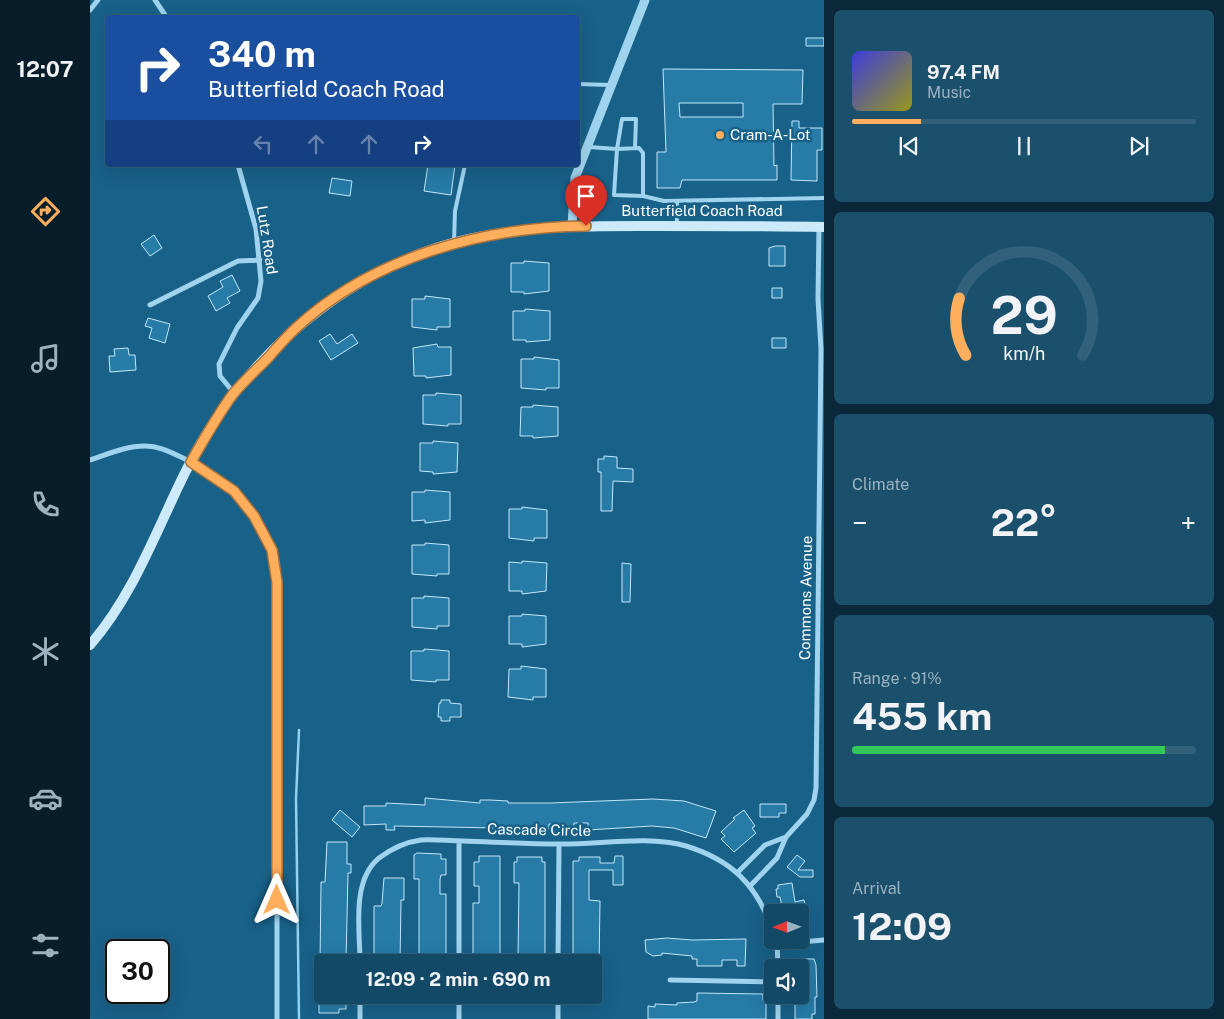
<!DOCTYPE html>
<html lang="en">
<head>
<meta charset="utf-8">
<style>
  body { margin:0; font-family:"Public Sans",sans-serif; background:#1b506d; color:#f1f3f6; height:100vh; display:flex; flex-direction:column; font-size:19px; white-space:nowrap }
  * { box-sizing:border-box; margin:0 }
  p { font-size:16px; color:#9cb2c0 }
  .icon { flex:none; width:28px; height:28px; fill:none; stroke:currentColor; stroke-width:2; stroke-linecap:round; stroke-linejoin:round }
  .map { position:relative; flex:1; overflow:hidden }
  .sheet { display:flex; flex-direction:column; gap:10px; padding:10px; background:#0a2839; width:400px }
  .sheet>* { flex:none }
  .hud { position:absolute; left:15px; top:15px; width:475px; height:152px; border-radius:5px; box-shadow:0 5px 20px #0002,0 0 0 1px #31617b; background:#1a4fa0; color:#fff; overflow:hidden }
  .needle { width:32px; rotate:269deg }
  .tools { position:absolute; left:674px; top:904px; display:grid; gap:10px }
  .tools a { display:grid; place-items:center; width:45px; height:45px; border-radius:5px; background:#124967; box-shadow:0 5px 20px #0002,0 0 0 1px #31617b; font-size:25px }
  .speed { position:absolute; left:15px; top:939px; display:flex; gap:10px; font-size:25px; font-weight:700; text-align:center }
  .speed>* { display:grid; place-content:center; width:65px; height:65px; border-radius:50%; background:#124967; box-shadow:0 5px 20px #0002,0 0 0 1px #31617b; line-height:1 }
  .speed .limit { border:2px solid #111; border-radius:8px; background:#fff; color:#111 }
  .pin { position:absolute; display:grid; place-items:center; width:42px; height:42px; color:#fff; margin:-51px -21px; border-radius:50% 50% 50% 0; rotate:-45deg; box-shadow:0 0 5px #0007 }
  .pin .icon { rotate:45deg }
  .me { position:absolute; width:55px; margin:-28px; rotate:0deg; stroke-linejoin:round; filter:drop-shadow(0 0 4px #0008) }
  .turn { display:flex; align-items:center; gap:18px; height:105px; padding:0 20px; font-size:22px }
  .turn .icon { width:65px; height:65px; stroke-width:2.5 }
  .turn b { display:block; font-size:35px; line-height:42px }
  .lanes { display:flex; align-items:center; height:48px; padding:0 20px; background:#0003; justify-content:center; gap:25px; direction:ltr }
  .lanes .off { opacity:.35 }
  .big { font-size:38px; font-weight:700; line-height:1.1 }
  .sheet .tile { flex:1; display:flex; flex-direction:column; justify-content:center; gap:8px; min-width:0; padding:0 18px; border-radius:8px; background:#1b506d }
  .sheet .dial { align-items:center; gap:0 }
  .dial svg { height:130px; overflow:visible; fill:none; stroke:#31617b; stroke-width:7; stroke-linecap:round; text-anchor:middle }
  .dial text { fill:#f1f3f6; stroke:none }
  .song { display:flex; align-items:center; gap:15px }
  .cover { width:60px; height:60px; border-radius:8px; background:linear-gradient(135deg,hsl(240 70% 55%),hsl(60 70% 35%)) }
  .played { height:5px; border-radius:2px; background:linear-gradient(90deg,#ffae5c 20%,#31617b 20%) }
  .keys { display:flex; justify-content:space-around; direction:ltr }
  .heat { display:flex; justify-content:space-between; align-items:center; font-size:28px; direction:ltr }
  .charge { height:8px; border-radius:4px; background:linear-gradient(90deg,#34c759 91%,#31617b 0) }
  .trip { position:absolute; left:224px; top:954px; width:288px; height:50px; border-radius:5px; background:#124967; box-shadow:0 5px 20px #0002,0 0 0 1px #31617b; font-weight:700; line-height:50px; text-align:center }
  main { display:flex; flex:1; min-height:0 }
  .tab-bar { display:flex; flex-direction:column; width:90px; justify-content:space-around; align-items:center; background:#071d29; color:#9cb2c0 }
  .tab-bar .icon { width:35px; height:35px }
  .tab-bar .active { color:#ffae5c }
  .tab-bar b { font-size:22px; color:#f1f3f6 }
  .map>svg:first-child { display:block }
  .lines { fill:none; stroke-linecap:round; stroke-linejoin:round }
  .stream { stroke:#92d1f0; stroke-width:2.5 }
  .building { fill:#267ba7; stroke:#c5e8fa; fill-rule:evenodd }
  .service { stroke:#9fd3ee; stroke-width:4 }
  .minor { stroke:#9fd3ee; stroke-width:5 }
  .tertiary { stroke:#9fd3ee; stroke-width:9 }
  .secondary { stroke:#cdeafa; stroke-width:10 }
  .route-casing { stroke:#a6713c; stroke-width:12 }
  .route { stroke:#ffae5c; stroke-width:9 }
  .poi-dot { fill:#ffae5c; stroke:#186189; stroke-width:2 }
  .labels { text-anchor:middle; stroke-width:5; stroke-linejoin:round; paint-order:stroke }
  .poi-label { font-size:15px; fill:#fff; stroke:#186189; text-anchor:start }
  .street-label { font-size:15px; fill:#fff; stroke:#186189 }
</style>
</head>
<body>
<main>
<nav class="tab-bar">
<b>12:07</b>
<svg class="icon active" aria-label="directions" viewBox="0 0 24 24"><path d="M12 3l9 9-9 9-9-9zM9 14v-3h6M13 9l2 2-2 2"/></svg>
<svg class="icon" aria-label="music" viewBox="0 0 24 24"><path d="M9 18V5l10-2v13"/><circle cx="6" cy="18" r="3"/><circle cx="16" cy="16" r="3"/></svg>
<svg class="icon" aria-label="phone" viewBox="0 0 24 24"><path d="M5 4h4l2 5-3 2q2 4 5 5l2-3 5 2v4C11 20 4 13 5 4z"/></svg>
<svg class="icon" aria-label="climate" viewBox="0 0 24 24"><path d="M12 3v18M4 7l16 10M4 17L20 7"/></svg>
<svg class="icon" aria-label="car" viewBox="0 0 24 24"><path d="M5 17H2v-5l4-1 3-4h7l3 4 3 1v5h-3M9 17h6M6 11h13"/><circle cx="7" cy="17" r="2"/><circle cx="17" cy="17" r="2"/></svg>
<svg class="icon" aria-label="filters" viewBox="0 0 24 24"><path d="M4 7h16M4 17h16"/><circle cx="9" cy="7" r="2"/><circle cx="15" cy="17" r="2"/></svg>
</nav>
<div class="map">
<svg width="734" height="1019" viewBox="0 0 734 1019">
  <rect width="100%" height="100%" fill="#186189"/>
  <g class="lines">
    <path class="stream" d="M209,730L206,799L209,1019"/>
  </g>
  <path class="building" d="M716,38H734V46H716Z
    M573,69L713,70L712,104H683L684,166L687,165V180H592L590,188H567V152H576ZM589,103H653V117H590Z
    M702,121H709V128H732V150H727V181L701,180Z
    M338,165H365L361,195L334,191Z
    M242,178L262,181L260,196L239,193Z
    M64,235L72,248L60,256L51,244Z
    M685,246H695V266H679V248Z
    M434,261L459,263V291L434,294V292H421V263H434Z
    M142,275L150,291L137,298L140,303L126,311L118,296L133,287L130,281Z
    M682,288H692V298H682Z
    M335,296L360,299V327H347V330L322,327V299H335Z
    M435,309L460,311V340L436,342V340H423V311H435Z
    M58,318L80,324L75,343L59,338L62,328L55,326Z
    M240,334L247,344L262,334L268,343L241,360L229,341Z
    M682,338H696V348H682Z
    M347,344L348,347H361V375L336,378V376H324L323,348Z
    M38,348L39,355H45L46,370L20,372L19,356H25L24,349Z
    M444,357L469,360V388H456V390L431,388V359H444Z
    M346,393L371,395V424H358V426L333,424V395H346Z
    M443,405L468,407V436L443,438V436H430L431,407H443Z
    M343,441L368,443L367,472L343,474V472L330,471V443H343Z
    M514,456L527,457V468L543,469V482L523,481L522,511H511V472H508V459H514Z
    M335,490L360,492V520L335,523V520L322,521V492H335Z
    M432,507L457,510V538H444V541L419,538V509H432Z
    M335,543L359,545V574H347V576L322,574V545H335Z
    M432,561L457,563L456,591L432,594V591H419V562L432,563Z
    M532,563L541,564L540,602H532Z
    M334,596L359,598V626H347V629L322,627V598H334Z
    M432,614L456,616V644L432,647V644H419V616H432Z
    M334,649L359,651V680H346V682L321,680V651H334Z
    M431,666L456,669V697H443V700L418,697L419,669H431Z
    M351,700H360V703L371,704V717H360V721H351V717H348L349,703H351Z
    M335,798L390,803V800H400L418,801V803H460L563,799L594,801L626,811L616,838L584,828L562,826L498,830V823H484V830L474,829V825L459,824V829L304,826L305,830H296V824L274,825V806H296V803L335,805Z
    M670,804H696V813H689V817H670Z
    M250,810L270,827L262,837L242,820Z
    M654,810L665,826L662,828L666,833L644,852L631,839L635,836L631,832L645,819L643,818Z
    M237,842H257V864H261V873H258L256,962H230L231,882H235Z
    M327,853L351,854V859H356V875H351L350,879V894H356V958H329V879H324V855Z
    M707,855L715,861L708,870H723V877H710L697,867Z
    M389,856H410V962H383V903H389V886H384V862H389Z
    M525,856H533V885H523V870H499V900L510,901L509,968H502V962H483V861H489V857H510V863H524Z
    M427,857H452V862H455V959H428L429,883H424V862H427Z
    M294,878H314V900H311L310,962H284V906H291L292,903Z
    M702,883L705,902L714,900L717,912H693L690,897H687L686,889H688V885Z
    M577,938L602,940L656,939L655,966H647V960H632V966H607V959H602V956L572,953V955L563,956L556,952L555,940Z
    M706,959H724L726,965L727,997H725V1014H722V1019H705V995H710V968H706Z
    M607,993L673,994V1000H676V1019H558V1006L565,1007V1004L587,1005V1003L604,1002L607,1001Z
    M328,995H356V1002H328Z
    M429,995H455V1003H429Z
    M229,1001H256V1009H249V1013H229Z"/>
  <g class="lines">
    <path class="service" d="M488,84L520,85
      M499,147L527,149L532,119H546L545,148
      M549,148L553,153V196L524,195L527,149Z
      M553,196L574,201L734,198
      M587,201V224
      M364,242L365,211L375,165"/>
    <path class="minor" d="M65,0L77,18
      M0,10L8,0
      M60,305L148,261L170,260
      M144,393L130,376L129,364L147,328L168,298L171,281L166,229L148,165
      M0,460C18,454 36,446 55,446C70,446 82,453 95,459C132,477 170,511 182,551C185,561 186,572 187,582V1019
      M648,872L675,845L696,837
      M661,885L687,858L696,837L717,814L724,800L726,788L731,349L728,299L729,227
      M687,940L688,968
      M688,944L734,940
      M270,962C270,930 261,881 289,858C301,849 316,842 331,840C344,839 359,841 373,841C404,842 436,844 467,844C507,845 558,835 596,846C642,860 666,885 682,928
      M369,962V841
      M468,962L469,844
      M580,980L682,982
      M270,1019V995
      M369,1019V995
      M468,1019V995
      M688,1019V995"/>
    <path class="tertiary" d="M482,226L485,178L555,0"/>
    <path class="secondary" d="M0,645C55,582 76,497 120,428C178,337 273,263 379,239C440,225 502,226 565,226C621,226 678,226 734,227"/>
  </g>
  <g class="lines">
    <defs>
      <path id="route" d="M187,900V582L182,550L164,516L144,491L101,462C114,439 127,416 143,394C153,382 166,370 177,359C186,349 195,338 206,328C283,257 393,227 496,226"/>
    </defs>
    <use href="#route" class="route-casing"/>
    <use href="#route" class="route"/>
  </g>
  <circle class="poi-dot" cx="630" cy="135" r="5"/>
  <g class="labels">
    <g class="poi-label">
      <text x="640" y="140">Cram-A-Lot</text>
    </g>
    <g class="street-label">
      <text x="612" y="216">Butterfield Coach Road</text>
      <text transform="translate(177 240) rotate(81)" y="5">Lutz Road</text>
      <text transform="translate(716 598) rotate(-89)" y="5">Commons Avenue</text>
      <text transform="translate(449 830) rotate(1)" y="5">Cascade Circle</text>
    </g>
  </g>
</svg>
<div class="tools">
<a><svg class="needle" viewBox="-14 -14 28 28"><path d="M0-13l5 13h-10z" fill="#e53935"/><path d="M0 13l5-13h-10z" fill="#9cb2c0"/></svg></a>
<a><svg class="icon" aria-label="sound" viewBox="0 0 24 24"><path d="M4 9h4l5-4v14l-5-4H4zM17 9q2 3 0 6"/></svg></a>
</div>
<div class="speed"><div class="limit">30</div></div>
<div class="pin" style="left:496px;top:226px;background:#d93025"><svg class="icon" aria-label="arrive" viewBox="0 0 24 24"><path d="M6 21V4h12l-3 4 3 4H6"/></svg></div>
<svg class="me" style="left:187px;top:900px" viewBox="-20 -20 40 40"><path d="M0-17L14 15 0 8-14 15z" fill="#ffae5c" stroke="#fff" stroke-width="4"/></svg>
<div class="trip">12:09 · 2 min · 690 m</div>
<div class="hud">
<div class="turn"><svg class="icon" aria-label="right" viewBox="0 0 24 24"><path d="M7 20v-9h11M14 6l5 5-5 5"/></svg><div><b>340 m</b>Butterfield Coach Road</div></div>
<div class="lanes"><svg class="icon off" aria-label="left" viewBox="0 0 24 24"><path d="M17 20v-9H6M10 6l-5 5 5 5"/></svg><svg class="icon off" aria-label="ahead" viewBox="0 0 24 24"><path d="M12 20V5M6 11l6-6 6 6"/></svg><svg class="icon off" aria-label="ahead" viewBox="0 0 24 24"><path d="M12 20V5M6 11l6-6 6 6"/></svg><svg class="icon" aria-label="right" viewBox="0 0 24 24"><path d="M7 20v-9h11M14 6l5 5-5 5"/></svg></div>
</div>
</div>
<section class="sheet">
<div class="tile">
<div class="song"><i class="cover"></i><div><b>97.4 FM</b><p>Music</p></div></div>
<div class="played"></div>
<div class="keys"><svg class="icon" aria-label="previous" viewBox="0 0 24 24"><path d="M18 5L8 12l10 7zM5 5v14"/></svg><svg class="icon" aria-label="pause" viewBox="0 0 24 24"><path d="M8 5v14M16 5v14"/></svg><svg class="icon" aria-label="next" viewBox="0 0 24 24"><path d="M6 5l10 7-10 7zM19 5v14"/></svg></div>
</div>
<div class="tile dial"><svg viewBox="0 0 100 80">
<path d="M14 69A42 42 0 1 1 86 69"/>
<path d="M14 69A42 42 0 0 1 10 34" stroke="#ffae5c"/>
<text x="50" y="56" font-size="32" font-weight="700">29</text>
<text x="50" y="72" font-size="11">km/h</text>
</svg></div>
<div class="tile"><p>Climate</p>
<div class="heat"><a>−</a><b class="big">22°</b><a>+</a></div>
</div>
<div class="tile"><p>Range · 91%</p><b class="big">455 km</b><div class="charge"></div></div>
<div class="tile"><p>Arrival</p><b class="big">12:09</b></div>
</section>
</main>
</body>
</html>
